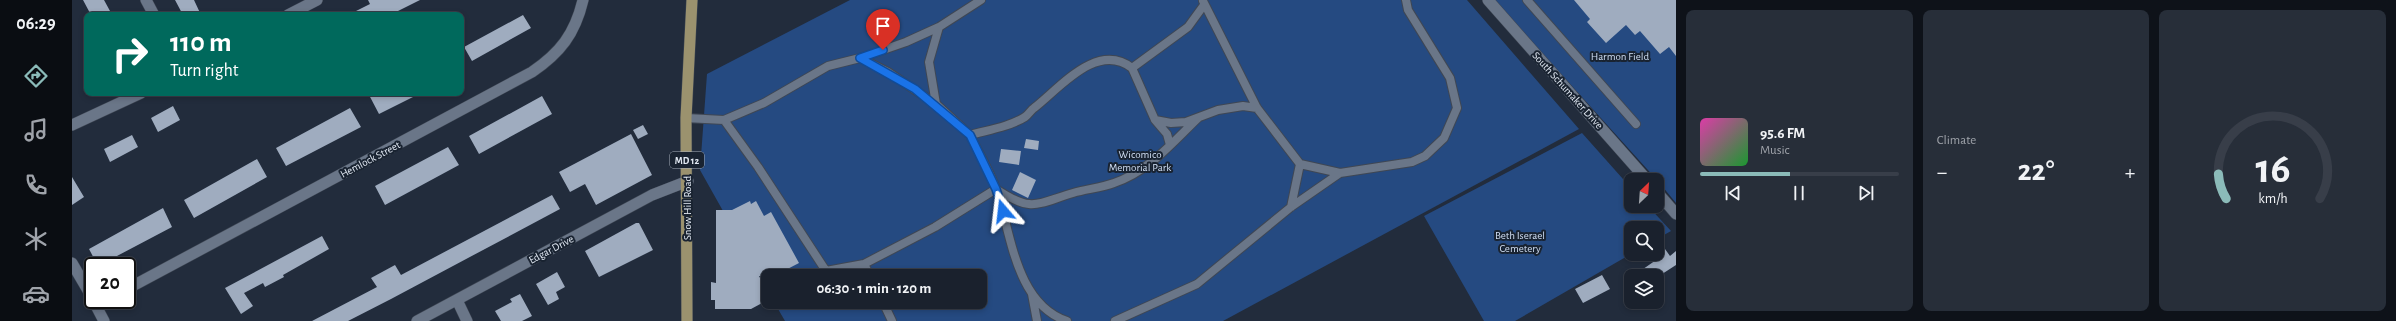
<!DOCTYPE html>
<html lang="en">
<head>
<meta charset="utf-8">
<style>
  body { margin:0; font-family:"Alegreya Sans",sans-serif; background:#272e39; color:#f1f3f6; height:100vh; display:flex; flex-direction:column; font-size:15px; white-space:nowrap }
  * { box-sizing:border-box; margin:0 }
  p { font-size:13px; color:#9fa3aa }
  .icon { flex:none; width:22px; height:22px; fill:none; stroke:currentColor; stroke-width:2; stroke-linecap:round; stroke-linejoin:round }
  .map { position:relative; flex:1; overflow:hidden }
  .drawer { display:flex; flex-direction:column; gap:10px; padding:10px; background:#0e1219; width:720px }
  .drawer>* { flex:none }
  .hud { position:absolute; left:12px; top:12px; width:380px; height:84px; border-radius:8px; box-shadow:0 2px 6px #0003,0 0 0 1px #383e49; background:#00695c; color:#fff; overflow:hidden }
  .needle { width:26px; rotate:25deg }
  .controls { position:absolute; left:1552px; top:173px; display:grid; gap:8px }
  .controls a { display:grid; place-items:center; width:40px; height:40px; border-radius:8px; background:#1a212d; box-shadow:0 2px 6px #0003,0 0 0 1px #383e49; font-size:20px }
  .speed { position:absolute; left:12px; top:257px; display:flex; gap:8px; font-size:20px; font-weight:700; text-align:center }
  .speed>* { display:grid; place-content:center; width:52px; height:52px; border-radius:50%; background:#1a212d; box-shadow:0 2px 6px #0003,0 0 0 1px #383e49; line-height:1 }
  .speed .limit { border:2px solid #111; border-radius:6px; background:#fff; color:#111 }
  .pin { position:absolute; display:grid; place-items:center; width:34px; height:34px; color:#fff; margin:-41px -17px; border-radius:50% 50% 50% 0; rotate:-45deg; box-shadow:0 0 4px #0007 }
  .pin .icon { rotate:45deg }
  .me { position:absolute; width:44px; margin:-22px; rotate:343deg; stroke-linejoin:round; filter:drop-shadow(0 0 3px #0008) }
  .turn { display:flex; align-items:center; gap:14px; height:84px; padding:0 20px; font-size:18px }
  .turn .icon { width:52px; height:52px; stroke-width:2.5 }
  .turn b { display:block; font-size:28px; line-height:34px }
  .big { font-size:30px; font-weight:600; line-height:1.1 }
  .drawer .card { flex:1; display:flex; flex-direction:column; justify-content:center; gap:6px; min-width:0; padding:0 14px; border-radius:8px; background:#272e39 }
  .drawer .dial { align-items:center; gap:0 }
  .dial svg { height:104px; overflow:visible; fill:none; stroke:#383e49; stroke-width:7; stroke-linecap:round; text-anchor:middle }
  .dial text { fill:#f1f3f6; stroke:none }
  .song { display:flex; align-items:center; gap:12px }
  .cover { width:48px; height:48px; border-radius:6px; background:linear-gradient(135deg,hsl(320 70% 55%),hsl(130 70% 35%)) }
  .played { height:4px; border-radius:2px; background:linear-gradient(90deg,#8bbbb9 45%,#383e49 45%) }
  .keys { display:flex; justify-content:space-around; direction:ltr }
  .heat { display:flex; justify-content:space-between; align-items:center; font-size:22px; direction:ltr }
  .drawer .tiles { flex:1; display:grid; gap:10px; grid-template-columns:repeat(3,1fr) }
  .trip { position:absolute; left:689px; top:269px; width:226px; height:40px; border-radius:8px; background:#1a212d; box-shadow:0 2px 6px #0003,0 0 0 1px #383e49; font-weight:600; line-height:40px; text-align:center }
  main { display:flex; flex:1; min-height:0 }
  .menu { display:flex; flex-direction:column; width:72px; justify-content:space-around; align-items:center; background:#0a0d12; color:#9fa3aa }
  .menu .icon { width:28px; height:28px }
  .menu .selected { color:#8bbbb9 }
  .menu b { font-size:18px; color:#f1f3f6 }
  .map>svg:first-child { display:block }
  .green { fill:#254a81 }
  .building { fill:#9facbf }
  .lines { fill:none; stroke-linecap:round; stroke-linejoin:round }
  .service-casing { stroke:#3f4754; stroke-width:10 }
  .minor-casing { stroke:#3f4754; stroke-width:12 }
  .tertiary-casing { stroke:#3f4754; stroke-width:12 }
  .primary-casing { stroke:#3f4754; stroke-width:12 }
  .service { stroke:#6a7688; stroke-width:8 }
  .minor { stroke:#6a7688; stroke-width:11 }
  .tertiary { stroke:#6a7688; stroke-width:11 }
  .primary { stroke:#9b926e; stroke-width:11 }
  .route-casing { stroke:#114b97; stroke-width:10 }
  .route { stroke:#1a73e8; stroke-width:7 }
  .labels { text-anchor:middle; stroke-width:4; stroke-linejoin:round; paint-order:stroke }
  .shield { fill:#192331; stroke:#a6aeba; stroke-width:1 }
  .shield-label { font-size:10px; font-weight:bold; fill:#e3eaf4 }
  .park-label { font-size:11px; fill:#d1dff4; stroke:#192331 }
  .street-label { font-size:11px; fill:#e3eaf4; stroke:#192331 }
</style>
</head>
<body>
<main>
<nav class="menu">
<b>06:29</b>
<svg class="icon selected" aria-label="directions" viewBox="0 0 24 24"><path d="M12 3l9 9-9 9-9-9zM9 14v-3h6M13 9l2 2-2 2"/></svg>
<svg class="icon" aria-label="music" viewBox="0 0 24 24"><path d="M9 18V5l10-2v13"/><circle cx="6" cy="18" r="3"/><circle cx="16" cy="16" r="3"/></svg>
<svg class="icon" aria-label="phone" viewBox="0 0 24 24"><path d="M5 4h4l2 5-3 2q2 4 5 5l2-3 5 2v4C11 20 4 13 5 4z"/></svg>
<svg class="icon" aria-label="climate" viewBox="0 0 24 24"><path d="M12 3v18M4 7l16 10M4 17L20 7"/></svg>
<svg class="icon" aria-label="car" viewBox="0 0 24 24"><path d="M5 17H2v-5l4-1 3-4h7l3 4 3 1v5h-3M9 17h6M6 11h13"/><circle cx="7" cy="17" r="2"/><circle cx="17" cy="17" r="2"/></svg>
</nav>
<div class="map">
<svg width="1604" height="321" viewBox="0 0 1604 321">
  <rect width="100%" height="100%" fill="#222c3c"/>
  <path class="green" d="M778,0H1395L1507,129L1151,321H713L702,302H908V276H696V291L628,170L635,74Z
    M1422,0H1604V203L1585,180Z
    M1510,133L1559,188V206H1576L1599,231L1585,239V228H1559V254L1443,321H1412L1352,216Z"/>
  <path class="building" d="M11,0H32L38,11L30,15H19Z
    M103,0H122L129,15H111Z
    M296,0H348L326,11L328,15H276L298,4Z
    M1502,0H1604V56L1597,47L1588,54L1568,31L1563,35L1554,25L1534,43L1515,22L1518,19Z
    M451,15L459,28L400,61L392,47Z
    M296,93H349L307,114Z
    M470,96L480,114L407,154L397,136Z
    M101,106L108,120L86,132L79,118Z
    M278,108L289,127L214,166L204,148Z
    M571,125L576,134L566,139L561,130Z
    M559,134L580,175L524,205L513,184L498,192L487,172Z
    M60,135L66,147L38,162L32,149Z
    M954,139L967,141L966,150L952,148Z
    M376,147L387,165L313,205L303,186Z
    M929,149L949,151L947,165L927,162Z
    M185,159L195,177L122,218L112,200Z
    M948,172L964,180L956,198L940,190Z
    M0,177L12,197L0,205Z
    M480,195L488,209L319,299L276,321H240L305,287L299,278L323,265L329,275Z
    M678,201L679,204L684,201L692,216L699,212L727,263L702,276H687L696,293V300L679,309H643V300H639V282L644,283V210H660Z
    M91,208L100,227L26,266L17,249Z
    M564,223H567L581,250L527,277L513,251Z
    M250,236L257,249L211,275L212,277L193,287L191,283L172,293L181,306L169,314L153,288Z
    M1593,249L1598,256L1604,251V265L1587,276H1561L1587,258L1585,255Z
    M485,272L493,287L484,292L487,299L476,305L464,284Z
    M1530,275L1538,289L1511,303L1503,289Z
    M448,294L460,316L450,321H429L423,311L440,302L438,299Z"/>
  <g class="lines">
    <defs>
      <path id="service" d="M909,0L867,27L857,62L864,104L898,135C916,130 937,127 953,117C957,114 959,110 962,108C988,88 1025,41 1060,68
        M1455,0L1564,124
        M1131,1L1185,108L1228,164L1219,207
        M1132,5L1116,27L1060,68L1083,120L1099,123L1114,122L1146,110L1171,106L1185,108
        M788,58L816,72L864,104
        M614,118L652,120L692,103L756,66L788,58L834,42L867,27
        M652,120L686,167L754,271L792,264L863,227L924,189C960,213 964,204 1001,193C1014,189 1029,188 1042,183C1076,172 1101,142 1126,118
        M1083,120L1095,134L1098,145
        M898,135C907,153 918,172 925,191C939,234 944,304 995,321
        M1228,164L1268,173
        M792,264L798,276
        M960,294L965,321
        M811,302L820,321
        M1043,321L1125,284L1219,207L1268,173L1340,162L1353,156L1372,138L1385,108L1378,78L1336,10L1334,0"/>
      <path id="minor" d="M74,0L82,15
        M216,15L245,0
        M0,125L69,93
        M0,263L21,299
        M55,289L460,72C488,53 503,34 511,0
        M21,300L32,321
        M385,300L395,321
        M25,305L35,300
        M345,321L580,195L616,181"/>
      <path id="tertiary" d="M1416,0L1575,180
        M1585,192L1604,214"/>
      <path id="primary" d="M615,321L614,118L620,0"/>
    </defs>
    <use href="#service" class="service-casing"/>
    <use href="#minor" class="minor-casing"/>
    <use href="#tertiary" class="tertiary-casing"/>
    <use href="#primary" class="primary-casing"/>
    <use href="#service" class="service"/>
    <use href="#minor" class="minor"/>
    <use href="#tertiary" class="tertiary"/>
    <use href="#primary" class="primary"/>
  </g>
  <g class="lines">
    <defs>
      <path id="route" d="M811,50L788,58L843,89L898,135L924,189L931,211"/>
    </defs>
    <use href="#route" class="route-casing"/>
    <use href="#route" class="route"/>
  </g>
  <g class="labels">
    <rect class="shield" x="598" y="152" width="34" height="16" rx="3"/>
    <g class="shield-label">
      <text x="615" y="164">MD 12</text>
    </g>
    <g class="park-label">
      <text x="1548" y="60">Harmon Field</text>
      <text x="1068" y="158">Wicomico<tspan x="1068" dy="13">Memorial Park</tspan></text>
      <text x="1448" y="239">Beth Iserael<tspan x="1448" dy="13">Cemetery</tspan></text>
    </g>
    <g class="street-label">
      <text transform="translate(1496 90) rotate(48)" y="4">South Schumaker Drive</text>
      <text transform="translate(298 159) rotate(-28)" y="4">Hemlock Street</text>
      <text transform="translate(615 208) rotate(-90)" y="4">Snow Hill Road</text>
      <text transform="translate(479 249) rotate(-28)" y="4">Edgar Drive</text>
    </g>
  </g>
</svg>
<div class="controls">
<a><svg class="needle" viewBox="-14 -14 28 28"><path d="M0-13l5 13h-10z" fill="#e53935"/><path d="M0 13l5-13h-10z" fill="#9fa3aa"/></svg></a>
<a><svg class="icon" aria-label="search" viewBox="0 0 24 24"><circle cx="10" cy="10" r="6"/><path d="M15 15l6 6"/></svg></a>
<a><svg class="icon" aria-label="layers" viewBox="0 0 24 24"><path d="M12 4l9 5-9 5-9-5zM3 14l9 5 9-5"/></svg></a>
</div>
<div class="speed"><div class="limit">20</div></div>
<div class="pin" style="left:811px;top:50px;background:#d93025"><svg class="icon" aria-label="arrive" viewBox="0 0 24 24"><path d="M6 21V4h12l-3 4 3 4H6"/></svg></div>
<svg class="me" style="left:931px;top:211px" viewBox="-20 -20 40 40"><path d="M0-17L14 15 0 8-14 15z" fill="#1a73e8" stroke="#fff" stroke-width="4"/></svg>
<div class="trip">06:30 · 1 min · 120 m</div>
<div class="hud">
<div class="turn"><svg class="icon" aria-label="right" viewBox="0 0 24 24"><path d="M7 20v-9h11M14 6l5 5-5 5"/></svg><div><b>110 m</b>Turn right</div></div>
</div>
</div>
<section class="drawer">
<div class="tiles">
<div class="card">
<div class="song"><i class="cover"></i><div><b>95.6 FM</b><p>Music</p></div></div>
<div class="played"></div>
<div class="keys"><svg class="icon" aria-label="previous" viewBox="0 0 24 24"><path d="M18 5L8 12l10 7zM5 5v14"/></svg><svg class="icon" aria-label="pause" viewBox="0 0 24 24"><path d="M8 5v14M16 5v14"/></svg><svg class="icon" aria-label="next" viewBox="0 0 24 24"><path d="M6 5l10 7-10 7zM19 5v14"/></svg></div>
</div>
<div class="card"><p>Climate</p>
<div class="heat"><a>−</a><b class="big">22°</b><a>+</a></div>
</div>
<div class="card dial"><svg viewBox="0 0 100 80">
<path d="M14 69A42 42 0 1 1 86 69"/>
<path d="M14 69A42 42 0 0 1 8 50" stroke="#8bbbb9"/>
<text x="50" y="56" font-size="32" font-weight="700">16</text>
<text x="50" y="72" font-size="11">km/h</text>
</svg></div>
</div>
</section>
</main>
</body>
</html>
